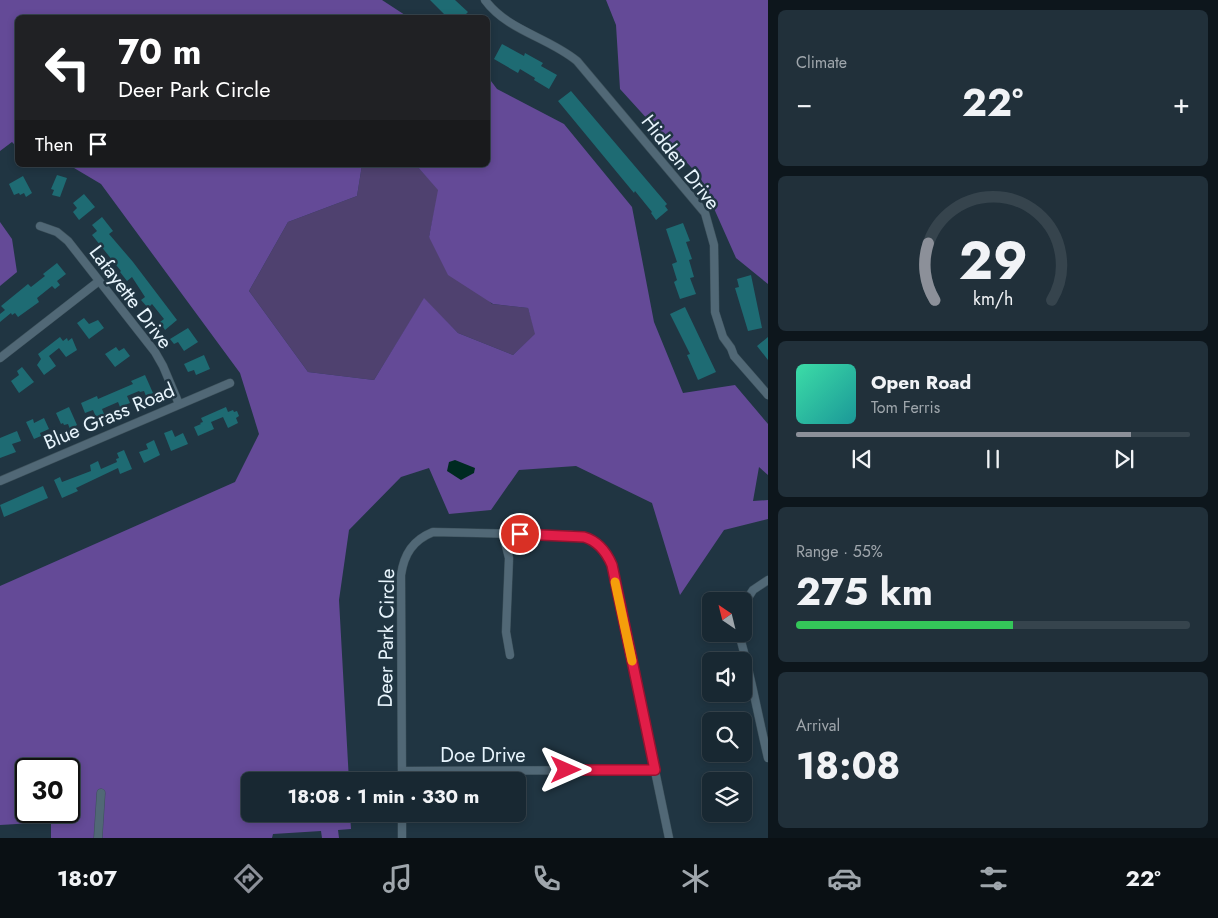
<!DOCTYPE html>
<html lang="en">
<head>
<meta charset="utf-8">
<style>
  body { margin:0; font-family:Jost,sans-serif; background:#21303a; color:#f1f3f6; height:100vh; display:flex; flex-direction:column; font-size:19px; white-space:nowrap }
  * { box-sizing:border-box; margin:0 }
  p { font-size:16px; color:#9fa6ac }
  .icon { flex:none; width:28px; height:28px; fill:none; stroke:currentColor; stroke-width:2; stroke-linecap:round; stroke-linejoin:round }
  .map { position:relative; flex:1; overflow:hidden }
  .panel { display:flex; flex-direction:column; gap:10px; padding:10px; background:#0d161c; width:450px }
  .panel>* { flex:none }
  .banner { position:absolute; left:15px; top:15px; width:475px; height:152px; border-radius:8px; box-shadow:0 2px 8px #0003,0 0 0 1px #36444d; background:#202124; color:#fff; overflow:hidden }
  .needle { width:32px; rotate:325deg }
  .buttons { position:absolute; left:702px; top:592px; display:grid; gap:10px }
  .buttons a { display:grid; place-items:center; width:50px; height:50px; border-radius:8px; background:#182832; box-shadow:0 2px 8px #0003,0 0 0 1px #36444d; font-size:25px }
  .speed { position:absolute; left:15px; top:758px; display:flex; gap:10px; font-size:25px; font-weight:700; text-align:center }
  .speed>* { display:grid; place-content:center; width:65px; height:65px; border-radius:50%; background:#182832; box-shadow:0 2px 8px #0003,0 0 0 1px #36444d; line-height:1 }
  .speed .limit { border:2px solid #111; border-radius:8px; background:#fff; color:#111 }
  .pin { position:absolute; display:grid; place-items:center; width:42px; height:42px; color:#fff; margin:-21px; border:2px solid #fff; border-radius:50%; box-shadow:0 1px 5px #0007 }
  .me { position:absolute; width:55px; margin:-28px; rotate:90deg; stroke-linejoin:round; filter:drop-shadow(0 0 4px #0008) }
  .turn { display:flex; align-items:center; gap:18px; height:105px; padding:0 20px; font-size:22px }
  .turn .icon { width:65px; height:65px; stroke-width:2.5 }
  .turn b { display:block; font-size:35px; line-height:42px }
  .then { display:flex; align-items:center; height:48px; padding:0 20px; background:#0003; gap:10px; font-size:19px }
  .big { font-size:38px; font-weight:700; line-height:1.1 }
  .panel .widget { flex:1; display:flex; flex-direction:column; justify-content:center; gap:8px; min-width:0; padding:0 18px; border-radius:8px; background:#21303a }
  .panel .dial { align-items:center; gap:0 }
  .dial svg { height:130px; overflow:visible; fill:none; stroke:#36444d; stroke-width:7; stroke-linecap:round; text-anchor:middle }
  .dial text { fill:#f1f3f6; stroke:none }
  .song { display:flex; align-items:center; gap:15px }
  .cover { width:60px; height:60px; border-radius:8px; background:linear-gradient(135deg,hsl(160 70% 55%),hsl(180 70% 35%)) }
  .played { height:5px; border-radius:2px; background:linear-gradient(90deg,#8c9099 85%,#36444d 85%) }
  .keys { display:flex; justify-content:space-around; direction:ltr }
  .heat { display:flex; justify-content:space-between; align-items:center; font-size:28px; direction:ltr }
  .charge { height:8px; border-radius:4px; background:linear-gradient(90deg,#34c759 55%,#36444d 0) }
  .trip { position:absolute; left:241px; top:772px; width:285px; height:50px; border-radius:8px; background:#182832; box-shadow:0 2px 8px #0003,0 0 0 1px #36444d; font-weight:700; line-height:50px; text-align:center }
  .dock { display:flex; height:80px; justify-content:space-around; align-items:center; background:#0a1014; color:#9fa6ac }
  .dock .icon { width:35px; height:35px }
  .dock .active { color:#8c9099 }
  .dock b { font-size:22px; color:#f1f3f6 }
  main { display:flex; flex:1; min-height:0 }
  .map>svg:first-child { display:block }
  .green { fill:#4f416f }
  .forest { fill:#644a97; fill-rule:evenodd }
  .water { fill:#002a21 }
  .building { fill:#1e6b73 }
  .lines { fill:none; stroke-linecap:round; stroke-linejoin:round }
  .minor-casing { stroke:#3d515b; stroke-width:9 }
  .minor { stroke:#516876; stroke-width:8 }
  .route-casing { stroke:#92132f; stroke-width:12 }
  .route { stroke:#e11d48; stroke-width:9 }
  .slow { stroke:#f59e0b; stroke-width:9 }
  .labels { text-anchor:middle; stroke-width:5; stroke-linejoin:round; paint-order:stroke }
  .street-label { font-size:20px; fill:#e8f5fd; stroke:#203542 }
</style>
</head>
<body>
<main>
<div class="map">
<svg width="768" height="838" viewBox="0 0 768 838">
  <rect width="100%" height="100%" fill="#203542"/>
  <path class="green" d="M362,165H416L439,190L429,237L492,304L528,308L536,334L513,355L458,333L424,299L374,380L308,372L249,291L288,222L357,196Z"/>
  <path class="forest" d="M0,0H382L408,17L18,18L17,147L12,142L0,151Z
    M606,0H768V284L736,258L700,177L620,89L616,25Z
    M488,77L497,89L564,124L632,207L654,322L683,393L735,385L768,424V475L759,467L753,501L768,500V519L724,530L680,595L652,503L576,466L519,470L491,510L449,514L429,468L401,477L349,530L339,600L349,781H250V814H350L351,829L338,830L339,838H322L321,831L273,834L272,838H51V822L0,825V586L235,482L259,434L240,373L101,184L69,165H362L357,196L288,222L249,291L308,372L374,380L424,298L458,333L513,355L535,334L528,308L493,304L448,275L429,237L438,190L416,165H488ZM26,769H69V811H26Z
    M0,222L12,239L17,272L0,286Z"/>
  <path class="water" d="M455,460L475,468L474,473L461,480L447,471L449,462Z"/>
  <path class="building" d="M430,0H455L468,12L462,18H448Z
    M502,44L524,56L525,53L543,63L541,66L557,75L549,89L534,80L535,78L520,69L518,73L494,59Z
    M571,91L667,204L665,206L668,210L656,220L651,213L652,212L635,191L634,193L558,101Z
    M57,175L67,178L60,197L52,195L54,190L51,189Z
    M23,176L32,193L26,197L24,193L20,195L19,193L14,195L9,184Z
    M84,194L95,207L79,220L73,212L77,208L73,203Z
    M102,217L113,231L109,234L133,262L177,320L165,330L160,322L164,319L152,304L148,308L141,300L145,297L132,277L127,281L120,272L121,271L92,235L97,231L92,225Z
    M683,223L690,241L686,242L692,259L689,260L694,277L690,278L696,294L680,299L674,282L677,280L672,264L677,262L666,229Z
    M57,263L66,274L57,281L60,285L55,289L52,286L37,298L39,302L18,317L15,313L12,315L11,313L0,322V314L5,310L1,306L28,284L31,287L45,276L43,274Z
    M751,275L762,328L748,331L735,288L739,287L737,279Z
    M685,307L716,372L698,380L687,355L690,354L670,314Z
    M84,318L89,324L98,320L104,328L89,339L77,323Z
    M188,328L198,342L184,351L178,342L174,344L170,339Z
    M60,337L63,341L67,338L68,341L72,338L77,350L66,357L59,348L49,356L56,366L44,375L37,365L41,359L38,354Z
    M768,337V360L757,346Z
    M116,347L119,351L124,348L130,356L115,367L105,354Z
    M204,355L210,369L196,375L194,370L188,372L184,364Z
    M22,367L34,382L19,393L11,381L19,375L17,371Z
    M145,375L153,393L146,396L144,391L140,392L139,391L127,396L130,403L120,407L118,402L102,409L104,414L96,417L93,410L85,413L81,403L97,396L98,399L133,384L131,381Z
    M69,407L77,425L70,429L68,424L64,425L63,423L61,424L56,413Z
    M226,407L228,412L233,410L234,412L237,411L239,416L236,418L238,423L228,428L223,417L211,422L214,429L198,436L194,427L201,424L200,423L203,422L201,418Z
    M44,418L49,429L40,433L41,436L34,439L26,422L33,419L34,423Z
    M172,430L175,437L183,433L188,444L171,451L164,433Z
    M17,431L21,441L12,444L16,452L0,458V438Z
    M154,440L160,455L144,463L139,452L148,449L146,444Z
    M124,450L132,469L120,474L118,468L76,488L78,491L62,498L54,480L60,477L62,482L91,471L90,465L98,461L101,469L117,462L116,459L119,458L117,453Z
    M43,486L48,498L4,517L0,505Z"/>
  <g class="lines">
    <defs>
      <path id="minor" d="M485,0C508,31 548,37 577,61L705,213L714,245L715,312L723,337L731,348L734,356L768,395
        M40,226L57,232L68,241L155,352L163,366L179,404
        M0,358L99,281
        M0,481L230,383
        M503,534L509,558L506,632L510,655
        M744,604L753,590L768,580
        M739,634C751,675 758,716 768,758
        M402,771L655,770
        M402,781L401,575C404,554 413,540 433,532L571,535C594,538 603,544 612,565L669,838
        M402,814V838
        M98,838L101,793"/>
    </defs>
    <use href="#minor" class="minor-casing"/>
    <use href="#minor" class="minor"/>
  </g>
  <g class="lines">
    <defs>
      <path id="route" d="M520,534L584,537C598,541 606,551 612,565L655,770H566"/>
    </defs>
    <use href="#route" class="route-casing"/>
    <use href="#route" class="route"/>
    <path class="slow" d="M615,582L632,661"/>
  </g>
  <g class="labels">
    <g class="street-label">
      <text transform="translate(681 162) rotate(52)" y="7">Hidden Drive</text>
      <text transform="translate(131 297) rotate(53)" y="7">Lafayette Drive</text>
      <text transform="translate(109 416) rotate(-23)" y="7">Blue Grass Road</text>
      <text transform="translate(386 638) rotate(-89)" y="7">Deer Park Circle</text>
      <text x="483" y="762">Doe Drive</text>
    </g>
  </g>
</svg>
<div class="buttons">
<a><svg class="needle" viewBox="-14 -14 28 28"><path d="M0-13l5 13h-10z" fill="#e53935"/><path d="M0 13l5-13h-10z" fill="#9fa6ac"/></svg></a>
<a><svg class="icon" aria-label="sound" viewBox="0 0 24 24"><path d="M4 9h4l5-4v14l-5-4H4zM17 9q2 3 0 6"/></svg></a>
<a><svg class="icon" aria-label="search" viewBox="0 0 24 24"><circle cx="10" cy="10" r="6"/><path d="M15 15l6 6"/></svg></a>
<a><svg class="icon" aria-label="layers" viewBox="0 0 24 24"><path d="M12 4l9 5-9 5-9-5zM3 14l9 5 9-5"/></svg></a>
</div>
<div class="speed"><div class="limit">30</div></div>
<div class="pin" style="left:520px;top:534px;background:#d93025"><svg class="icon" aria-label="arrive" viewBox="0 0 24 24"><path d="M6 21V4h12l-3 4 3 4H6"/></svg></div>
<svg class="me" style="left:566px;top:770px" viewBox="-20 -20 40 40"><path d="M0-17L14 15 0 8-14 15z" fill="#e11d48" stroke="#fff" stroke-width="4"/></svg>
<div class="trip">18:08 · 1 min · 330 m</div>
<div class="banner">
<div class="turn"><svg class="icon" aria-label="left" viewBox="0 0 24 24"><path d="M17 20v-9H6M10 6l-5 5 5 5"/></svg><div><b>70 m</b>Deer Park Circle</div></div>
<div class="then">Then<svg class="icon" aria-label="arrive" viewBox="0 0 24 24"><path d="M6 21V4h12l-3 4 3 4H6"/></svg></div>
</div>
</div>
<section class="panel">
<div class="widget"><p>Climate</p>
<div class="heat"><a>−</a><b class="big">22°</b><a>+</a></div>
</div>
<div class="widget dial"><svg viewBox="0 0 100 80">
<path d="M14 69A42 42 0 1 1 86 69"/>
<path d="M14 69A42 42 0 0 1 10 34" stroke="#8c9099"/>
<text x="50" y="56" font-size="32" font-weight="700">29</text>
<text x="50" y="72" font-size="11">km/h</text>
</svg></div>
<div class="widget">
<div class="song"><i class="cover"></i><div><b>Open Road</b><p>Tom Ferris</p></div></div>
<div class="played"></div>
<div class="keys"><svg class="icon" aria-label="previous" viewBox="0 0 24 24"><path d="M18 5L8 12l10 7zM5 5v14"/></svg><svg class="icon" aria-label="pause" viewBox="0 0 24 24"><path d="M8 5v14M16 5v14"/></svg><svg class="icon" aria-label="next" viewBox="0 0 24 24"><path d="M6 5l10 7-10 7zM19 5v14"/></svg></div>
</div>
<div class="widget"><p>Range · 55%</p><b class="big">275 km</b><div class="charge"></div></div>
<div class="widget"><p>Arrival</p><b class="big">18:08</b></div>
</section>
</main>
<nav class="dock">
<b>18:07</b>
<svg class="icon active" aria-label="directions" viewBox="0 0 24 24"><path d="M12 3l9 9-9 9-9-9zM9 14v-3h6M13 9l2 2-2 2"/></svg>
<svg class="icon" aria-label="music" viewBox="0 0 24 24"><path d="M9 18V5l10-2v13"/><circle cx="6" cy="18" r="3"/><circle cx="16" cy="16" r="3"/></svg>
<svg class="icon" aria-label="phone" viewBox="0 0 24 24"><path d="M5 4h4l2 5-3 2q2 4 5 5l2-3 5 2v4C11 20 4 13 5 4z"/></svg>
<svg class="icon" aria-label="climate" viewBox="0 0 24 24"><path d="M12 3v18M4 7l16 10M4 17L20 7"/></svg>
<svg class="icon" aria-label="car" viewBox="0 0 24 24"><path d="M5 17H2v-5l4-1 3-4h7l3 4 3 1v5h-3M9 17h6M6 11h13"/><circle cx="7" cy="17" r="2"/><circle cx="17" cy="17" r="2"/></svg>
<svg class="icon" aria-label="filters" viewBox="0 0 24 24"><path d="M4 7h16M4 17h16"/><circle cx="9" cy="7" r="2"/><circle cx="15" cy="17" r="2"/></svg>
<b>22°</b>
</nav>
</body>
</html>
